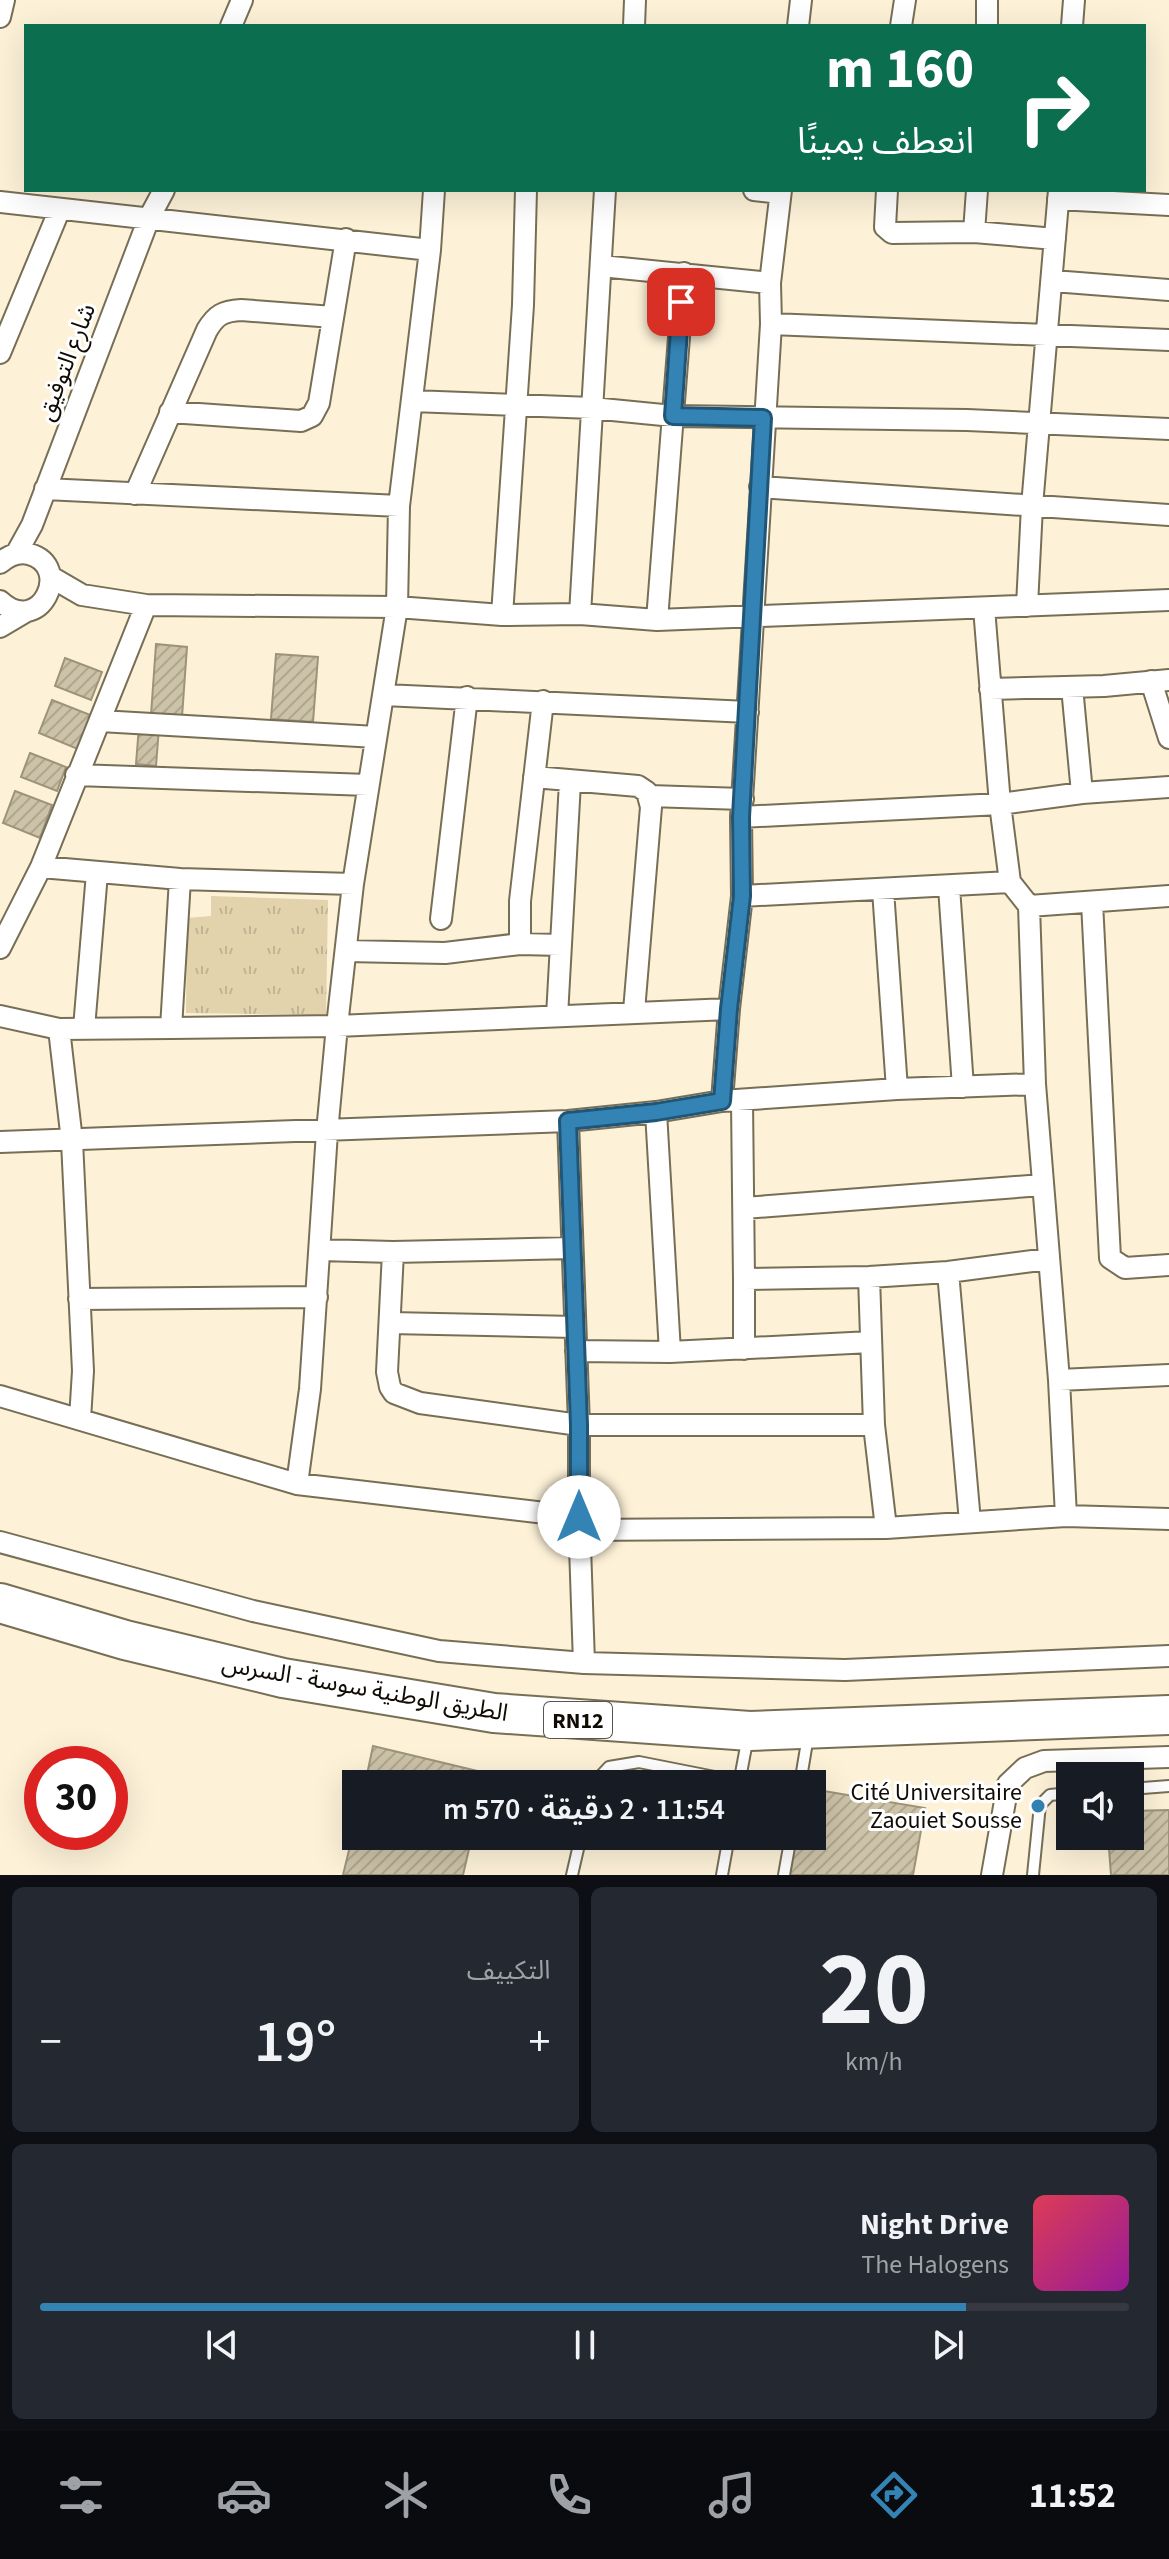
<!DOCTYPE html>
<html lang="ar">
<head>
<meta charset="utf-8">
<style>
  body { margin:0; font-family:"Source Sans 3","Noto Sans Arabic",sans-serif; background:#242831; color:#f1f3f6; direction:rtl; height:100vh; display:flex; flex-direction:column; font-size:30px; white-space:nowrap }
  * { box-sizing:border-box; margin:0 }
  p { font-size:26px; color:#9ea1a6 }
  .icon { flex:none; width:44px; height:44px; fill:none; stroke:currentColor; stroke-width:2; stroke-linecap:round; stroke-linejoin:round }
  .map { position:relative; height:1875px; overflow:hidden; direction:ltr }
  .drawer { display:flex; flex-direction:column; gap:12px; padding:12px; background:#0d0f14; flex:1 }
  .drawer>* { flex:none }
  .top-card { position:absolute; left:24px; top:24px; width:1122px; height:168px; border-radius:0px; box-shadow:0 8px 32px #0002; direction:rtl; background:#0b6e4f; color:#fff; overflow:hidden }
  .fabs { position:absolute; left:1056px; top:1762px; display:grid; gap:16px }
  .fabs a { display:grid; place-items:center; width:88px; height:88px; border-radius:0px; background:#171b24; box-shadow:0 8px 32px #0002; font-size:40px }
  .speed { position:absolute; left:24px; top:1746px; display:flex; gap:16px; font-size:40px; font-weight:700; text-align:center }
  .speed>* { display:grid; place-content:center; width:104px; height:104px; border-radius:50%; background:#171b24; box-shadow:0 8px 32px #0002; line-height:1 }
  .speed .limit { border:12px solid #d22; background:#fff; color:#111 }
  .pin { position:absolute; display:grid; place-items:center; width:68px; height:68px; color:#fff; margin:-34px; border-radius:16px; box-shadow:0 4px 12px #0006 }
  .me { position:absolute; width:88px; margin:-44px; rotate:0deg; stroke-linejoin:round; filter:drop-shadow(0 0 6px #0008) }
  .turn { display:flex; align-items:center; gap:28px; height:168px; padding:0 40px; font-size:36px }
  .turn .icon { width:104px; height:104px; stroke-width:2.5 }
  .turn b { display:block; font-size:56px; line-height:68px }
  .big { font-size:60px; font-weight:600; line-height:1.1 }
  .drawer .tile { flex:1; display:flex; flex-direction:column; justify-content:center; gap:12px; min-width:0; padding:0 28px; border-radius:12px; background:#242831 }
  .drawer .dial { align-items:center; gap:0 }
  .dial b { font-size:104px; line-height:1 }
  .song { display:flex; align-items:center; gap:24px }
  .cover { width:96px; height:96px; border-radius:12px; background:linear-gradient(135deg,hsl(350 70% 55%),hsl(300 70% 35%)) }
  .played { height:8px; border-radius:4px; background:linear-gradient(90deg,#3383b4 85%,#363941 85%) }
  .keys { display:flex; justify-content:space-around; direction:ltr }
  .heat { display:flex; justify-content:space-between; align-items:center; font-size:44px; direction:ltr }
  .drawer .tiles { flex:1; display:grid; gap:12px; grid-template-columns:1fr 1fr }
  .tile:last-child { grid-column:span 2 }
  .trip { position:absolute; left:342px; top:1770px; width:484px; height:80px; border-radius:0px; background:#171b24; box-shadow:0 8px 32px #0002; font-weight:600; line-height:80px; text-align:center; direction:rtl }
  .tabs { display:flex; height:128px; justify-content:space-around; align-items:center; background:#090b0e; color:#9ea1a6 }
  .tabs .icon { width:56px; height:56px }
  .tabs .on { color:#3383b4 }
  .tabs b { font-size:36px; color:#f1f3f6 }
  .map>svg:first-child { display:block }
  .grass { fill:url(#grass-tufts) }
  .building { fill:url(#building-hatch); stroke:#9c937a; stroke-width:2 }
  .lines { fill:none; stroke-linecap:round; stroke-linejoin:round }
  .lane-casing { stroke:#776e56; stroke-width:14 }
  .street-casing { stroke:#776e56; stroke-width:24 }
  .highway-casing { stroke:#776e56; stroke-width:42 }
  .lane { stroke:#fff; stroke-width:10 }
  .street { stroke:#fff; stroke-width:20 }
  .highway { stroke:#fff; stroke-width:38 }
  .route-casing { stroke:#215575; stroke-width:20 }
  .route { stroke:#3383b4; stroke-width:14 }
  .poi-dot { fill:#3383b4; stroke:#fff; stroke-width:3 }
  .labels { text-anchor:middle; stroke-width:6; stroke-linejoin:round; paint-order:stroke }
  .shield { fill:#fff; stroke:#585550; stroke-width:2 }
  .shield-label { font-size:22px; font-weight:bold; fill:#100c05 }
  .street-label { font-size:24px; fill:#100c05; stroke:#fff }
  .poi-label { font-size:24px; fill:#100c05; stroke:#fff; text-anchor:end }
</style>
</head>
<body>
<div class="map">
<svg width="1169" height="1875" viewBox="0 0 1169 1875">
  <defs>
    <pattern id="grass-tufts" width="24" height="20" patternUnits="userSpaceOnUse" patternTransform="scale(2)"><rect width="24" height="20" fill="#e2d3ac"/><path d="M3 7l-1-3M5 7V3M7 7l1-3M15 17l-1-3M17 17v-4M19 17l1-3" fill="none" stroke="#c1b492"/></pattern>
    <pattern id="building-hatch" width="6" height="6" patternUnits="userSpaceOnUse" patternTransform="scale(2)"><rect width="6" height="6" fill="#ccc2a8"/><path d="M-1 1l2-2M0 6l6-6M5 7l2-2" fill="none" stroke="#aea68f"/></pattern>
  </defs>
  <rect width="100%" height="100%" fill="#fdf2d8"/>
  <path class="grass" d="M211,896L328,900L326,1015L186,1013L187,918L211,916Z"/>
  <path class="building" d="M156,644L187,647L182,717L151,715Z
    M276,654L318,657L313,722L271,719Z
    M65,658L102,672L91,700L55,686Z
    M52,700L93,716L80,750L39,733Z
    M139,726L159,728L156,766L136,764Z
    M30,753L66,767L57,791L21,777Z
    M15,791L52,805L40,838L3,823Z
    M373,1746L486,1773L484,1784H365Z
    M812,1789L925,1808L913,1875H789L795,1836H812Z
    M1169,1810V1875H1111L1108,1836H1130V1811Z
    M356,1821V1836H472L463,1875H343Z"/>
  <g class="lines">
    <defs>
      <path id="lane" d="M593,1784L609,1767L639,1762L740,1782
        M739,1784L748,1736
        M800,1784L808,1736
        M1130,1789L1169,1786
        M572,1875L581,1836
        M722,1875L729,1836
        M784,1875L791,1836
        M1033,1875L1040,1805L1050,1795L1070,1793"/>
      <path id="street" d="M0,17L4,0
        M231,26L242,0
        M634,26L635,0
        M798,26L801,0
        M901,26L905,0
        M987,26V0
        M1072,26L1074,0
        M754,190L780,193
        M887,190L885,227L892,233L974,232L1055,239
        M1058,199L1169,205
        M0,202L430,250
        M974,232L977,190
        M601,266L770,283
        M1053,281L1169,290
        M771,324L1169,340
        M0,353L59,211
        M412,401L592,408L673,416L967,420L1169,429
        M170,412L301,421L312,416L319,403L346,239
        M760,487L1169,515
        M45,489L399,506
        M135,494L207,330C216,315 223,311 241,310L333,317
        M16,554L32,525L149,218L164,190
        M0,563C8,556 17,551 29,554C74,566 40,638 0,601
        M51,577L82,595L146,605L397,607L502,615L580,614L657,620L1169,600
        M1027,606L1032,506L1059,190
        M984,608L1000,804L1010,882L1029,906L1035,1084L1059,1380L1066,1516
        M580,614L605,190
        M502,615L523,305L526,190
        M657,620L684,273
        M0,627L27,611
        M1151,681L1169,738
        M1072,687L1082,793
        M990,689L1104,686L1169,680
        M384,695L748,712
        M543,701L520,901V944L561,945
        M100,721L376,737
        M76,775L368,785
        M534,777L638,786L647,792L651,807L634,1011
        M649,796L743,799
        M741,817L1000,804L1082,793L1169,787
        M41,867L180,879L353,884
        M949,887L963,1087
        M883,890L897,1089
        M742,896L1010,882
        M1092,902L1110,1258L1125,1268L1169,1265
        M1029,906L1169,896
        M441,919L467,697
        M0,948L41,867L146,605
        M346,951L445,953L520,944
        M0,1016L59,1029L171,1028L337,1026L729,1009
        M557,1016L570,782
        M84,1028L97,873
        M171,1028L180,879
        M59,1029L72,1141L83,1371L80,1419
        M722,1101L729,1009L742,896L741,817L771,324L770,283L781,190
        M742,1101L744,1279
        M656,1112L670,1352
        M568,1121L579,1425V1517L584,1663
        M0,1142L568,1121L656,1112L722,1101L897,1089L1035,1084
        M744,1208L1042,1185
        M572,1248L393,1252L387,1372L390,1387L394,1393L420,1403L579,1425H874
        M320,1250L393,1252
        M948,1272L970,1522
        M869,1277L874,1425L886,1528
        M79,1299L317,1297
        M390,1323L574,1327
        M744,1349V1279L869,1277L948,1272L1048,1259
        M576,1351L670,1352L871,1342
        M1059,1380L1169,1375
        M0,1396L297,1484L579,1517
        M297,1484L310,1389L327,1132L337,1026L353,884L397,607L399,506L430,250L434,190
        M580,1530L886,1528L1066,1516L1169,1519
        M0,1542L253,1611L439,1651L584,1663L845,1670L1169,1656
        M992,1875L1008,1784L1025,1768L1044,1761L1169,1757"/>
      <path id="highway" d="M0,1603L125,1640L283,1678L494,1713L750,1731L1169,1715"/>
    </defs>
    <use href="#lane" class="lane-casing"/>
    <use href="#street" class="street-casing"/>
    <use href="#highway" class="highway-casing"/>
    <use href="#lane" class="lane"/>
    <use href="#street" class="street"/>
    <use href="#highway" class="highway"/>
  </g>
  <g class="lines">
    <defs>
      <path id="route" d="M579,1517V1425L568,1121L656,1112L722,1101L729,1009L742,896L741,817L763,418L673,416L681,302"/>
    </defs>
    <use href="#route" class="route-casing"/>
    <use href="#route" class="route"/>
  </g>
  <circle class="poi-dot" cx="1038" cy="1806" r="8"/>
  <g class="labels">
    <rect class="shield" x="544" y="1702" width="68" height="36" rx="6"/>
    <g class="shield-label">
      <text x="578" y="1728">RN12</text>
    </g>
    <g class="street-label">
      <text transform="translate(66 362) rotate(-69)" y="8">شارع التوفيق</text>
      <text transform="translate(365 1688) rotate(10)" y="8">الطريق الوطنية سوسة - السرس</text>
    </g>
    <g class="poi-label">
      <text x="1022" y="1800">Cité Universitaire<tspan x="1022" dy="28">Zaouiet Sousse</tspan></text>
    </g>
  </g>
</svg>
<div class="fabs">
<a><svg class="icon" aria-label="sound" viewBox="0 0 24 24"><path d="M4 9h4l5-4v14l-5-4H4zM17 9q2 3 0 6"/></svg></a>
</div>
<div class="speed"><div class="limit">30</div></div>
<div class="pin" style="left:681px;top:302px;background:#d93025"><svg class="icon" aria-label="arrive" viewBox="0 0 24 24"><path d="M6 21V4h12l-3 4 3 4H6"/></svg></div>
<svg class="me" style="left:579px;top:1517px" viewBox="-20 -20 40 40"><circle r="19" fill="#fff"/><path d="M0-13L10 11 0 6-10 11z" fill="#3383b4"/></svg>
<div class="trip">11:54 · 2 دقيقة · 570 m</div>
<div class="top-card">
<div class="turn"><svg class="icon" aria-label="right" viewBox="0 0 24 24"><path d="M7 20v-9h11M14 6l5 5-5 5"/></svg><div><b>160 m</b>انعطف يمينًا</div></div>
</div>
</div>
<section class="drawer">
<div class="tiles">
<div class="tile dial"><b>20</b><p>km/h</p></div>
<div class="tile"><p>التكييف</p>
<div class="heat"><a>−</a><b class="big">19°</b><a>+</a></div>
</div>
<div class="tile">
<div class="song"><i class="cover"></i><div><b>Night Drive</b><p>The Halogens</p></div></div>
<div class="played"></div>
<div class="keys"><svg class="icon" aria-label="previous" viewBox="0 0 24 24"><path d="M18 5L8 12l10 7zM5 5v14"/></svg><svg class="icon" aria-label="pause" viewBox="0 0 24 24"><path d="M8 5v14M16 5v14"/></svg><svg class="icon" aria-label="next" viewBox="0 0 24 24"><path d="M6 5l10 7-10 7zM19 5v14"/></svg></div>
</div>
</div>
</section>
<nav class="tabs">
<b>11:52</b>
<svg class="icon on" aria-label="directions" viewBox="0 0 24 24"><path d="M12 3l9 9-9 9-9-9zM9 14v-3h6M13 9l2 2-2 2"/></svg>
<svg class="icon" aria-label="music" viewBox="0 0 24 24"><path d="M9 18V5l10-2v13"/><circle cx="6" cy="18" r="3"/><circle cx="16" cy="16" r="3"/></svg>
<svg class="icon" aria-label="phone" viewBox="0 0 24 24"><path d="M5 4h4l2 5-3 2q2 4 5 5l2-3 5 2v4C11 20 4 13 5 4z"/></svg>
<svg class="icon" aria-label="climate" viewBox="0 0 24 24"><path d="M12 3v18M4 7l16 10M4 17L20 7"/></svg>
<svg class="icon" aria-label="car" viewBox="0 0 24 24"><path d="M5 17H2v-5l4-1 3-4h7l3 4 3 1v5h-3M9 17h6M6 11h13"/><circle cx="7" cy="17" r="2"/><circle cx="17" cy="17" r="2"/></svg>
<svg class="icon" aria-label="filters" viewBox="0 0 24 24"><path d="M4 7h16M4 17h16"/><circle cx="9" cy="7" r="2"/><circle cx="15" cy="17" r="2"/></svg>
</nav>
</body>
</html>
